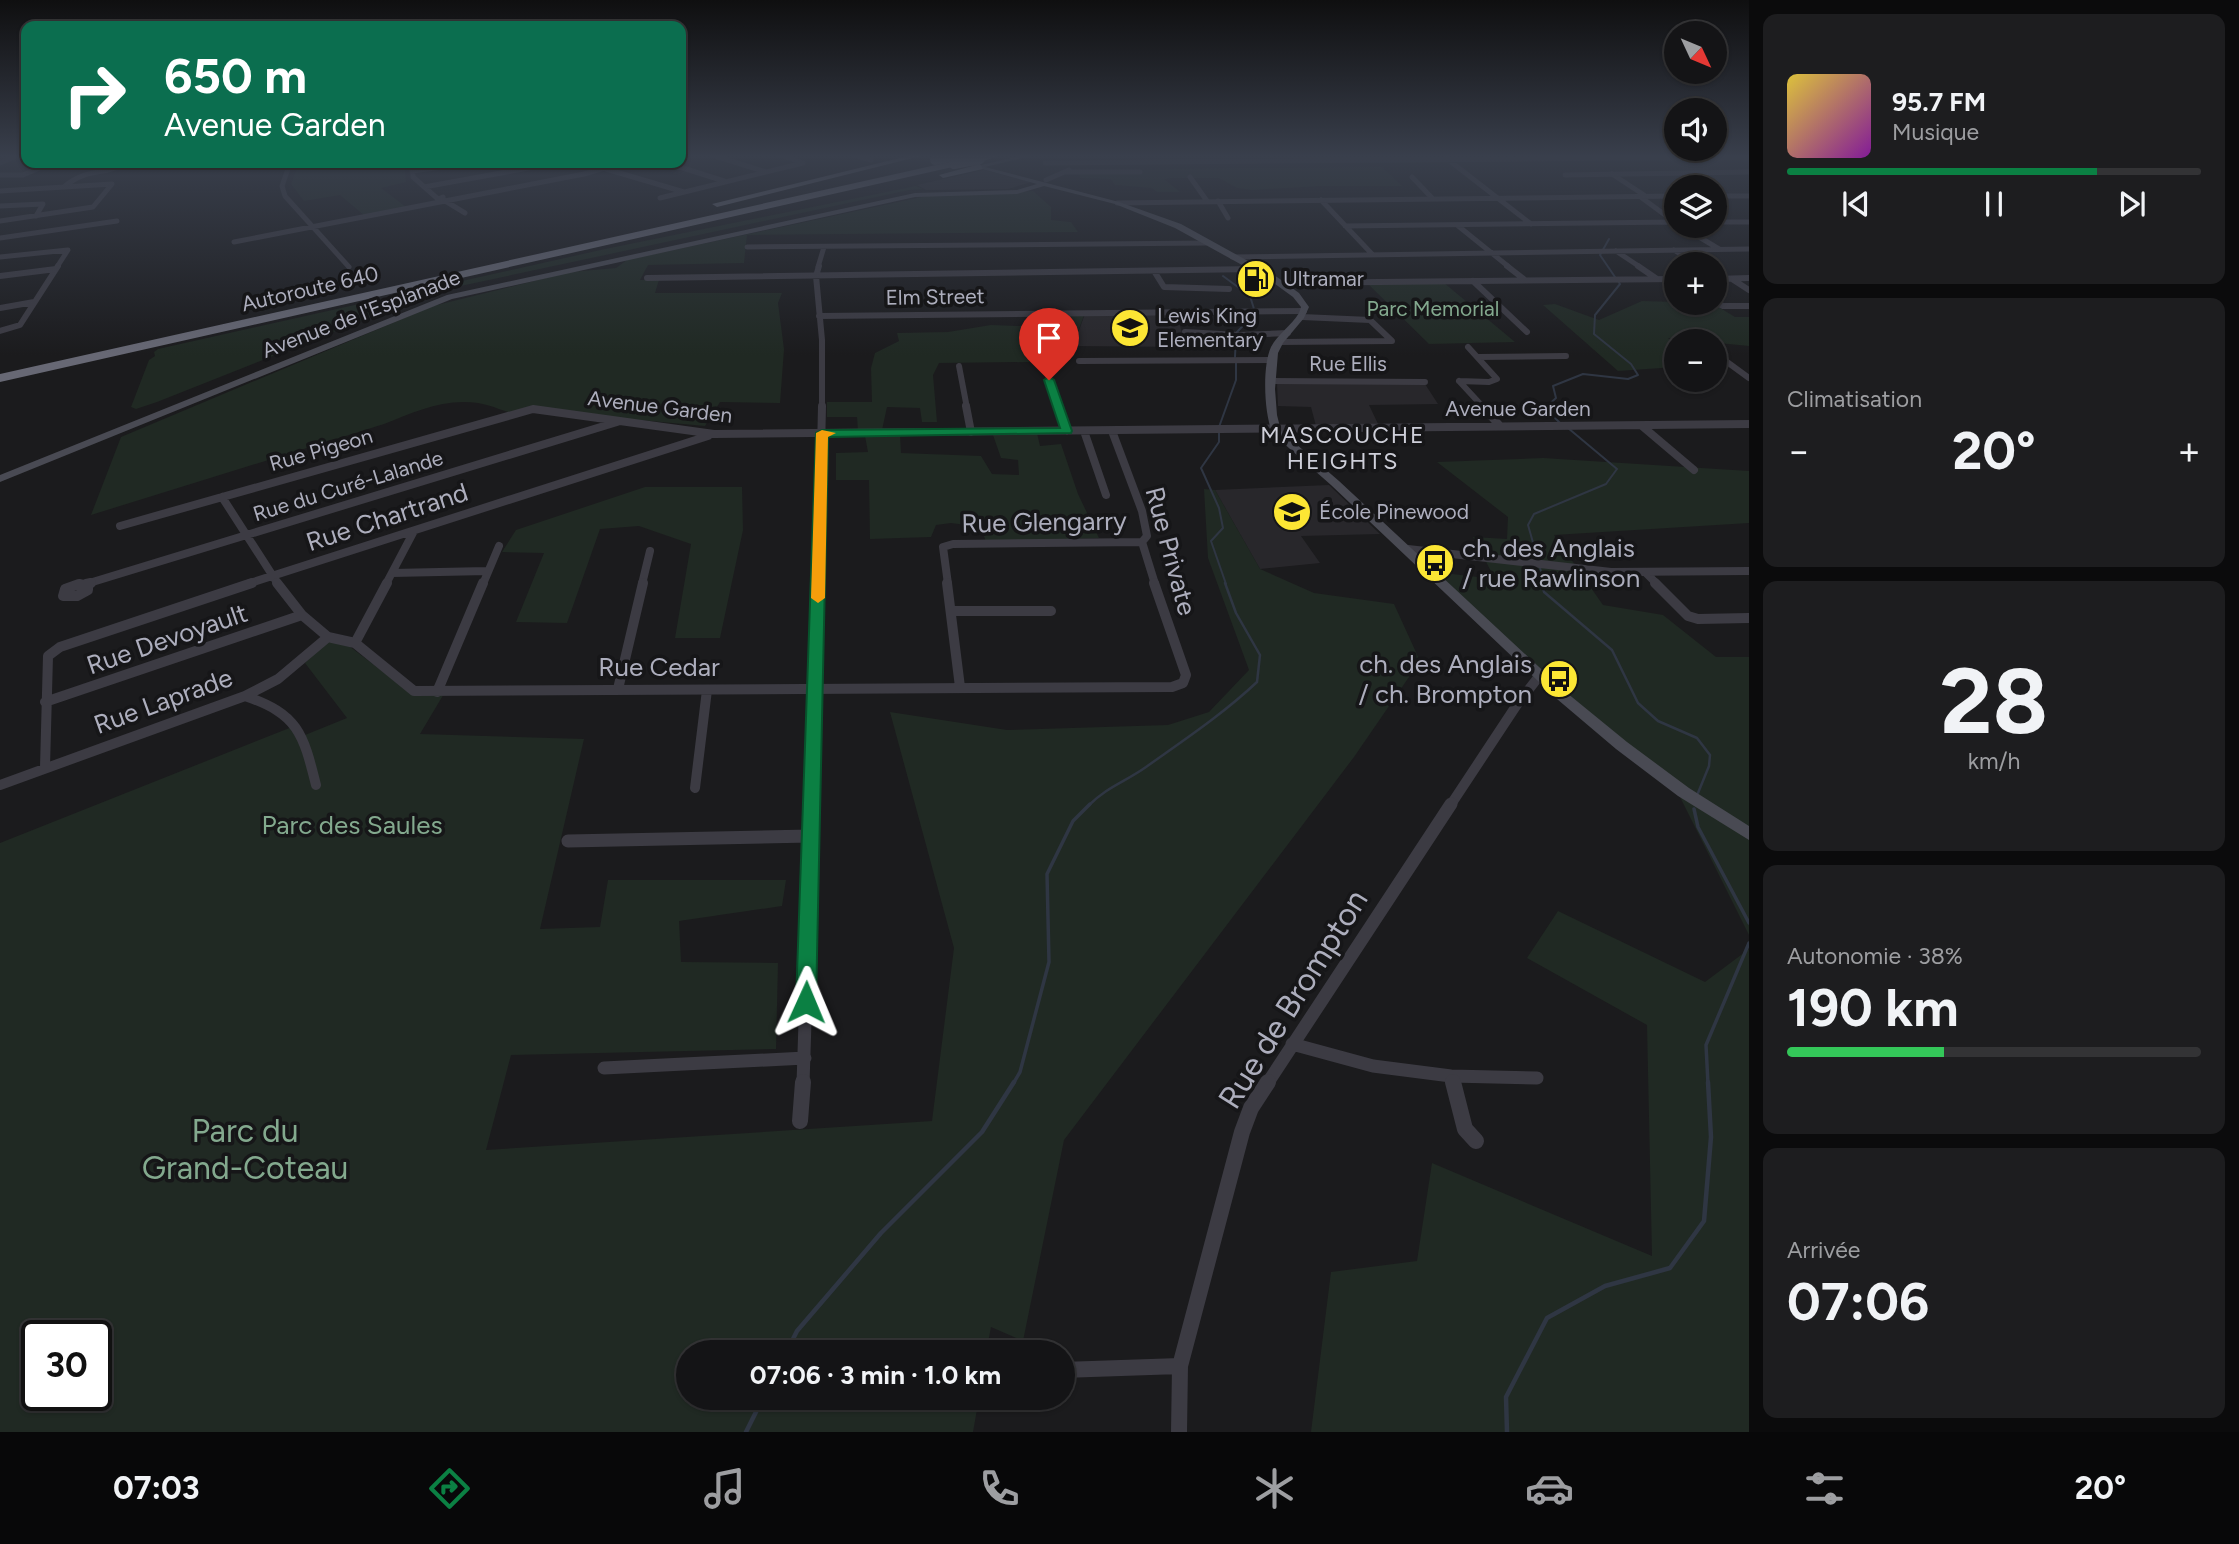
<!DOCTYPE html>
<html lang="fr">
<head>
<meta charset="utf-8">
<style>
  body { margin:0; font-family:Figtree,sans-serif; background:#1d1d1f; color:#f1f3f6; height:100vh; display:flex; flex-direction:column; font-size:26px; white-space:nowrap }
  * { box-sizing:border-box; margin:0 }
  p { font-size:23px; color:#9d9ea1 }
  .icon { flex:none; width:38px; height:38px; fill:none; stroke:currentColor; stroke-width:2; stroke-linecap:round; stroke-linejoin:round }
  .map { position:relative; flex:1; overflow:hidden }
  .sheet { display:flex; flex-direction:column; gap:14px; padding:14px; background:#0b0b0c; width:490px }
  .sheet>* { flex:none }
  .guide { position:absolute; left:21px; top:21px; width:665px; height:147px; border-radius:14px; box-shadow:0 2px 5px #0004,0 0 0 2px #333335; background:#0b6e4f; color:#fff; overflow:hidden }
  .needle { width:46px; rotate:134deg }
  .fabs { position:absolute; left:1664px; top:21px; display:grid; gap:14px }
  .fabs a { display:grid; place-items:center; width:63px; height:63px; border-radius:50%; background:#141416; box-shadow:0 2px 5px #0004,0 0 0 2px #333335; font-size:35px }
  .speed { position:absolute; left:21px; top:1320px; display:flex; gap:14px; font-size:35px; font-weight:700; text-align:center }
  .speed>* { display:grid; place-content:center; width:91px; height:91px; border-radius:50%; background:#141416; box-shadow:0 2px 5px #0004,0 0 0 2px #333335; line-height:1 }
  .speed .limit { border:4px solid #111; border-radius:10px; background:#fff; color:#111 }
  .pin { position:absolute; display:grid; place-items:center; width:60px; height:60px; color:#fff; margin:-72px -30px; border-radius:50% 50% 50% 0; rotate:-45deg; box-shadow:0 0 7px #0007 }
  .pin .icon { rotate:45deg }
  .me { position:absolute; width:77px; margin:-38px; rotate:1deg; stroke-linejoin:round; filter:drop-shadow(0 0 5px #0008) }
  .turn { display:flex; align-items:center; gap:24px; height:147px; padding:0 28px; font-size:32px }
  .turn .icon { width:91px; height:91px; stroke-width:2.5 }
  .turn b { display:block; font-size:49px; line-height:60px }
  .big { font-size:52px; font-weight:700; line-height:1.1 }
  .sheet .widget { flex:1; display:flex; flex-direction:column; justify-content:center; gap:10px; min-width:0; padding:0 24px; border-radius:14px; background:#1d1d1f }
  .sheet .dial { align-items:center; gap:0 }
  .dial b { font-size:91px; line-height:1 }
  .song { display:flex; align-items:center; gap:21px }
  .cover { width:84px; height:84px; border-radius:10px; background:linear-gradient(135deg,hsl(50 70% 55%),hsl(290 70% 35%)) }
  .played { height:7px; border-radius:4px; background:linear-gradient(90deg,#0b8043 75%,#333335 75%) }
  .keys { display:flex; justify-content:space-around; direction:ltr }
  .heat { display:flex; justify-content:space-between; align-items:center; font-size:38px; direction:ltr }
  .charge { height:10px; border-radius:5px; background:linear-gradient(90deg,#34c759 38%,#333335 0) }
  .trip { position:absolute; left:676px; top:1340px; width:399px; height:70px; border-radius:35px; background:#141416; box-shadow:0 2px 5px #0004,0 0 0 2px #333335; font-weight:700; line-height:70px; text-align:center }
  .menu { display:flex; height:112px; justify-content:space-around; align-items:center; background:#080809; color:#9d9ea1 }
  .menu .icon { width:49px; height:49px }
  .menu .on { color:#0b8043 }
  .menu b { font-size:32px; color:#f1f3f6 }
  main { display:flex; flex:1; min-height:0 }
  .map>svg:first-child { display:block }
  .built { fill:#28272b }
  .green { fill:#202923; fill-rule:evenodd }
  .lines { fill:none; stroke-linecap:round; stroke-linejoin:round }
  .stream-far3 { stroke:#2f3643; stroke-width:2 }
  .stream-far2 { stroke:#2f3643; stroke-width:2.5 }
  .stream-far1 { stroke:#2f3643; stroke-width:3.5 }
  .stream { stroke:#2f3643; stroke-width:4.5 }
  .street-far5 { stroke:#3c3b43; stroke-width:5 }
  .street-far4 { stroke:#3c3b43; stroke-width:6 }
  .street-far3 { stroke:#3c3b43; stroke-width:8 }
  .street-far2 { stroke:#3c3b43; stroke-width:10 }
  .street-far1 { stroke:#3c3b43; stroke-width:13 }
  .street { stroke:#3c3b43; stroke-width:16 }
  .secondary { fill:#494a53; fill-rule:evenodd }
  .highway { fill:#676874; fill-rule:evenodd }
  .highway-bridge { stroke:#676874; stroke-width:10 }
  .route { fill:#0b8043; stroke:#07532c; stroke-width:2 }
  .slow { fill:#f59e0b }
  .labels { text-anchor:middle; stroke-width:7; stroke-linejoin:round; paint-order:stroke }
  .far-poi-label { font-size:21px; fill:#adaebd; stroke:#161618; text-anchor:start }
  .far-street-label { font-size:21px; fill:#adaebd; stroke:#161618 }
  .far-park-label { font-size:21px; fill:#83a98e; stroke:#161618 }
  .far-neighbourhood-label { font-size:23px; letter-spacing:2px; fill:#cecfd9; stroke:#161618 }
  .street-label { font-size:26px; fill:#adaebd; stroke:#161618 }
  .poi-label { font-size:26px; fill:#adaebd; stroke:#161618; text-anchor:start }
  .park-label { font-size:26px; fill:#83a98e; stroke:#161618 }
  .near-street-label { font-size:32px; fill:#adaebd; stroke:#161618 }
  .near-park-label { font-size:32px; fill:#83a98e; stroke:#161618 }
</style>
</head>
<body>
<main>
<div class="map">
<svg width="1749" height="1432" viewBox="0 0 1749 1432">
  <rect width="100%" height="100%" fill="#1b1b1d"/>
  <path class="built" d="M984,170L1031,182L1008,189L926,190L917,185Z
    M1176,312L1186,347L1073,346L1085,314Z
    M1277,383L1425,384L1438,404L1369,405L1379,426H1316L1311,407L1278,406Z
    M1329,485L1380,534L1301,536L1320,563L1260,569L1215,490Z"/>
  <path class="green" d="M299,163H404L406,182L381,188L406,207L365,216L340,195L304,201L291,184Z
    M1382,167L1402,186H1320L1253,190L1237,188L1219,178H1172L1164,179L1180,192H1157L1152,188L1115,185L1111,179L1080,178L1079,173L1172,169Z
    M916,186L923,189L909,190L437,291L157,402L136,409L131,407L149,360L155,356L154,352L158,349L605,249Z
    M1033,191L1051,207V220L1071,222L1078,232L747,235L744,263L648,265L640,280H659L655,293H782L778,303L784,349L780,403L720,402L705,426L541,411C507,418 508,409 478,403C444,398 414,412 384,424L91,515L121,437L433,306L570,272L616,268L627,260L917,198L934,195Z
    M1443,282L1515,342L1429,344L1367,283Z
    M1642,301L1712,303L1735,317H1749V346L1668,338L1676,345V367L1618,371L1543,305L1555,304L1599,320Z
    M1084,315L1073,346L1052,348L1029,362L939,363L933,375L937,422H922L920,408L887,407L882,430L858,431L857,417H827V402H872L871,368L875,353L899,341L897,333L948,332L991,325L1019,326L1028,324L1033,316Z
    M1037,433L1040,446L1061,444L1078,494L1099,538L986,542L981,527L951,523L936,525L931,537L870,539L869,480H836V453L868,452L865,436L900,435L901,453L981,456L992,474L1019,475L1018,460L1001,458L993,435Z
    M1543,458L1749,471V523L1554,535L1603,605L1663,615L1716,657H1749V935L1673,783L1548,680L1435,572L1495,579L1473,537L1507,539L1508,517L1437,462Z
    M645,487H742L743,530L720,638H675L691,544L639,526L600,529L567,623L516,622L544,553L502,552L516,530Z
    M1204,489L1215,490L1260,569L1314,593L1394,604L1420,661L1354,757L1064,1140L1023,1341L991,1327L986,1353H688V1398H979L973,1432H0V843L292,727L305,735L347,718L305,663L331,637L349,646L415,696L445,692L420,734L584,739L540,929L600,927L608,880H786L782,906L679,921L681,962L778,963L776,1049L511,1055L486,1150L932,1121L954,948L890,712L1007,730L1168,725L1209,712L1249,670L1208,558ZM37,1335H96V1395H37Z
    M1558,911L1705,982L1749,949V1432H1311L1331,1272L1417,1261L1432,1163L1652,1256L1647,1025L1527,958Z"/>
  <g class="lines">
    <path class="stream-far3" d="M1609,239L1600,255L1615,277
      M1223,276L1250,296L1254,309
      M1237,332L1255,313
      M1235,357L1236,336
      M1560,423L1545,408L1556,398L1553,386L1583,374L1628,379L1638,375L1631,364L1594,334L1595,315L1620,284L1618,281
      M1219,427L1236,380V361
      M1219,432V442L1201,468L1219,508L1223,528L1211,541L1226,584
      M1538,560L1528,525L1534,514L1606,484L1617,469L1568,428
      M1540,567L1543,584"/>
    <path class="stream-far2" d="M1542,583L1544,592L1612,650L1638,703L1658,721L1697,738L1710,755L1709,766L1698,793
      M1088,806C1108,786 1125,782 1146,767C1184,740 1223,714 1257,682L1260,655L1236,613L1225,583"/>
    <path class="stream-far1" d="M1694,809L1698,827L1749,923
      M1013,1084L1020,1072L1049,962L1047,874L1073,821L1090,804
      M1708,1084L1706,1045L1749,943"/>
    <path class="stream" d="M786,1353L797,1331L881,1233L982,1132L1014,1082
      M746,1432L763,1398
      M1507,1432L1506,1397L1547,1318L1605,1286L1670,1268L1704,1221L1711,1137L1708,1082"/>
    <path class="street-far5" d="M712,155L766,172
      M854,155L871,160
      M1446,158L1531,224
      M0,163L19,155
      M290,163L282,186L285,196L349,267
      M412,163L413,177L438,199L443,197
      M667,163L724,181
      M1045,163L1749,157
      M606,169L684,192
      M412,171L473,163
      M1065,172H1140
      M1612,174L1644,195L1642,198L1676,223
      M0,175H23L51,163
      M1565,175L1749,172
      M1190,177L1207,201
      M1412,177L1433,199
      M1046,180L1069,170
      M65,186C88,167 105,176 126,163
      M424,187L556,163
      M0,191L112,184L93,207L0,221
      M1715,196H1749
      M660,198L803,163L780,155
      M442,199L465,213
      M1321,200L1372,254
      M1218,201L1228,218
      M1117,203L1676,196
      M0,206L43,204L36,216
      M1715,222H1749
      M1457,225L1509,267
      M1345,226L1676,222
      M1681,226L1719,249
      M0,238L117,221
      M234,242L584,174L621,163
      M747,247L1206,243
      M1674,250L1696,264
      M1616,251L1640,267
      M0,257L68,250L57,267
      M1232,257L1749,249
      M818,267L824,247"/>
    <path class="street-far4" d="M819,266L816,276L822,340V408
      M1507,266L1525,280
      M1638,266L1657,279
      M1154,271L1164,287L1229,289
      M0,276L56,269
      M647,278L1256,269
      M1715,279L1749,278
      M1732,279L1749,290
      M1473,281L1527,332
      M1281,283L1676,279
      M1715,302L1723,306H1749
      M0,308L34,302
      M819,316L1304,311
      M0,331L20,325L58,266
      M1185,332L1239,335L1288,333
      M1279,342L1392,341L1370,320L1302,317
      M1478,357L1566,356
      M1723,359L1749,378
      M1079,361L1272,360
      M959,366L967,408
      M1048,375L1059,408
      M1272,381L1425,382
      M1459,381L1489,382L1497,379L1468,347
      M1459,381L1484,408"/>
    <path class="street-far3" d="M966,406L971,432
      M1059,406L1067,431
      M1482,406L1500,426
      M1642,426L1694,470
      M1084,431L1106,495
      M1112,431L1142,511L1147,536L1142,542L1155,584
      M222,497L278,584
      M120,526L533,409L714,434L1749,424
      M1408,549L1611,572L1749,571
      M392,573L487,571
      M1646,573L1657,584
      M78,584H81
      M86,584L617,422
      M247,584L708,436
      M386,584L414,531
      M483,584L499,546
      M642,584L650,551
      M818,584L822,406
      M948,584L943,547L953,544L1142,542"/>
    <path class="street-far2" d="M277,583L302,615L328,637L355,643L414,691L1172,687L1183,683L1186,675L1154,583
      M947,583L960,687
      M1655,583L1688,616L1698,619L1749,618
      M79,584L88,586V590L77,596H63L65,589Z
      M86,584L91,583
      M952,611H1051
      M355,643L387,583
      M618,689L643,583
      M437,692L483,583
      M245,696C298,714 303,733 316,785
      M45,702L302,615
      M45,767L48,656L60,647L252,583
      M0,785L245,696L278,679L328,637
      M695,788L707,690
      M812,806L818,583
      M1450,806L1516,706L1540,675"/>
    <path class="street-far1" d="M568,841L810,836
      M1292,1044L1373,1066L1451,1076L1537,1078
      M604,1068L805,1058
      M1451,1076L1453,1084
      M803,1084L812,804
      M1267,1084L1451,804"/>
    <path class="street" d="M1453,1082L1465,1129L1476,1141
      M800,1121L803,1082
      M1062,1370L1180,1366
      M1179,1432L1180,1366L1242,1132L1251,1108L1268,1082"/>
    <path class="secondary" d="M931,155H940L981,165L1025,155H1035L985,167L1119,202L1181,224L1277,277L1299,293L1309,307L1304,318L1283,343L1278,353L1275,389L1277,415L1281,431L1339,481L1567,693L1627,742L1689,788L1749,826V840L1678,796L1616,749L1557,699L1331,485L1273,434C1264,416 1262,366 1271,347C1278,334 1291,326 1299,313L1301,307L1293,297L1271,281L1175,228L1115,204L1044,186L1017,194L915,197L452,299L0,482V475L447,295L915,193L1017,190L1037,184Z"/>
    <path class="highway" d="M912,155H925L717,207L712,204Z
      M988,155H1002L980,162L976,159Z
      M954,161L957,166L0,382V374Z
      M980,164L983,169L943,178L939,175Z"/>
    <path class="highway-bridge" d="M935,160L958,155
      M954,164L980,159"/>
  </g>
  <linearGradient id="sky" x2="0" y2="1"><stop stop-color="#0f0f10"/><stop offset="0.44" stop-color="#393f4c"/><stop offset="1" stop-color="#393f4c" stop-opacity="0"/></linearGradient>
  <rect width="1749" height="355" fill="url(#sky)"/>
  <path class="route" d="M1049,377L1054,380L1072,431L1071,433L828,437L816,1002L813,1009L806,1011L799,1009L796,1002L816,433L822,430L1060,428L1044,380Z"/>
  <path class="slow" d="M822,430L836,433L828,437L825,598L818,603L811,598L816,433Z"/>
  <defs>
    <symbol id="fuel-disc" viewBox="-11 -11 22 22"><circle r="9.5" fill="#fce634" stroke="#161618"/><path d="M-5.5-6h7V0h2V4h1.3V-2.5L3-4.5l.8-.8L6-3V5H2.5V1h-1V6h-7ZM-4.2-4.7v3.2H.2V-4.7Z" fill="#111"/></symbol>
    <symbol id="school-disc" viewBox="-11 -11 22 22"><circle r="9.5" fill="#fce634" stroke="#161618"/><path d="M0-5L7-2L0 1L-7-2ZM-4 1L0 2.5L4 1V4Q0 6-4 4Z" fill="#111"/></symbol>
    <symbol id="bus-disc" viewBox="-11 -11 22 22"><circle r="9.5" fill="#fce634" stroke="#161618"/><path d="M-5-6H5V4H4V6H2V4H-2V6H-4V4H-5ZM-3.5-4V0h7V-4ZM-3.5 1.2v1.5H-2V1.2ZM2 1.2v1.5H3.5V1.2Z" fill="#111"/></symbol>
  </defs>
  <g fill-rule="evenodd">
    <use href="#fuel-disc" x="1234" y="257" width="44" height="44"/>
    <use href="#school-disc" x="1108" y="306" width="44" height="44"/>
    <use href="#school-disc" x="1270" y="490" width="44" height="44"/>
    <use href="#bus-disc" x="1413" y="541" width="44" height="44"/>
    <use href="#bus-disc" x="1537" y="657" width="44" height="44"/>
  </g>
  <g class="labels">
    <g class="far-poi-label">
      <text x="1283" y="286">Ultramar</text>
      <text x="1157" y="323">Lewis King<tspan x="1157" dy="24">Elementary</tspan></text>
      <text x="1319" y="519">École Pinewood</text>
    </g>
    <g class="far-street-label">
      <text transform="translate(310 289) rotate(-13)" y="7">Autoroute 640</text>
      <text transform="translate(935 297) rotate(-1)" y="7">Elm Street</text>
      <text transform="translate(361 314) rotate(-21)" y="7">Avenue de l'Esplanade</text>
      <text x="1348" y="371">Rue Ellis</text>
      <text transform="translate(660 407) rotate(7)" y="7">Avenue Garden</text>
      <text x="1518" y="416">Avenue Garden</text>
      <text transform="translate(321 450) rotate(-16)" y="7">Rue Pigeon</text>
      <text transform="translate(348 486) rotate(-17)" y="7">Rue du Curé-Lalande</text>
    </g>
    <g class="far-park-label">
      <text x="1433" y="316">Parc Memorial</text>
    </g>
    <g class="far-neighbourhood-label">
      <text x="1343" y="443">MASCOUCHE<tspan x="1343" dy="26">HEIGHTS</tspan></text>
    </g>
    <g class="street-label">
      <text transform="translate(387 517) rotate(-18)" y="9">Rue Chartrand</text>
      <text transform="translate(1044 522) rotate(-1)" y="9">Rue Glengarry</text>
      <text transform="translate(1171 551) rotate(75)" y="9">Rue Private</text>
      <text transform="translate(167 639) rotate(-19)" y="9">Rue Devoyault</text>
      <text x="659" y="676">Rue Cedar</text>
      <text transform="translate(163 701) rotate(-20)" y="9">Rue Laprade</text>
    </g>
    <g class="poi-label">
      <text x="1462" y="557">ch. des Anglais<tspan x="1462" dy="30">/ rue Rawlinson</tspan></text>
      <text x="1532" y="673" text-anchor="end">ch. des Anglais<tspan x="1532" dy="30">/ ch. Brompton</tspan></text>
    </g>
    <g class="park-label">
      <text x="352" y="834">Parc des Saules</text>
    </g>
    <g class="near-street-label">
      <text transform="translate(1293 999) rotate(-58)" y="11">Rue de Brompton</text>
    </g>
    <g class="near-park-label">
      <text x="245" y="1142">Parc du<tspan x="245" dy="37">Grand-Coteau</tspan></text>
    </g>
  </g>
</svg>
<div class="fabs">
<a><svg class="needle" viewBox="-14 -14 28 28"><path d="M0-13l5 13h-10z" fill="#e53935"/><path d="M0 13l5-13h-10z" fill="#9d9ea1"/></svg></a>
<a><svg class="icon" aria-label="sound" viewBox="0 0 24 24"><path d="M4 9h4l5-4v14l-5-4H4zM17 9q2 3 0 6"/></svg></a>
<a><svg class="icon" aria-label="layers" viewBox="0 0 24 24"><path d="M12 4l9 5-9 5-9-5zM3 14l9 5 9-5"/></svg></a>
<a>+</a>
<a>−</a>
</div>
<div class="speed"><div class="limit">30</div></div>
<div class="pin" style="left:1049px;top:380px;background:#d93025"><svg class="icon" aria-label="arrive" viewBox="0 0 24 24"><path d="M6 21V4h12l-3 4 3 4H6"/></svg></div>
<svg class="me" style="left:806px;top:1002px" viewBox="-20 -20 40 40"><path d="M0-17L14 15 0 8-14 15z" fill="#0b8043" stroke="#fff" stroke-width="4"/></svg>
<div class="trip">07:06 · 3 min · 1.0 km</div>
<div class="guide">
<div class="turn"><svg class="icon" aria-label="right" viewBox="0 0 24 24"><path d="M7 20v-9h11M14 6l5 5-5 5"/></svg><div><b>650 m</b>Avenue Garden</div></div>
</div>
</div>
<section class="sheet">
<div class="widget">
<div class="song"><i class="cover"></i><div><b>95.7 FM</b><p>Musique</p></div></div>
<div class="played"></div>
<div class="keys"><svg class="icon" aria-label="previous" viewBox="0 0 24 24"><path d="M18 5L8 12l10 7zM5 5v14"/></svg><svg class="icon" aria-label="pause" viewBox="0 0 24 24"><path d="M8 5v14M16 5v14"/></svg><svg class="icon" aria-label="next" viewBox="0 0 24 24"><path d="M6 5l10 7-10 7zM19 5v14"/></svg></div>
</div>
<div class="widget"><p>Climatisation</p>
<div class="heat"><a>−</a><b class="big">20°</b><a>+</a></div>
</div>
<div class="widget dial"><b>28</b><p>km/h</p></div>
<div class="widget"><p>Autonomie · 38%</p><b class="big">190 km</b><div class="charge"></div></div>
<div class="widget"><p>Arrivée</p><b class="big">07:06</b></div>
</section>
</main>
<nav class="menu">
<b>07:03</b>
<svg class="icon on" aria-label="directions" viewBox="0 0 24 24"><path d="M12 3l9 9-9 9-9-9zM9 14v-3h6M13 9l2 2-2 2"/></svg>
<svg class="icon" aria-label="music" viewBox="0 0 24 24"><path d="M9 18V5l10-2v13"/><circle cx="6" cy="18" r="3"/><circle cx="16" cy="16" r="3"/></svg>
<svg class="icon" aria-label="phone" viewBox="0 0 24 24"><path d="M5 4h4l2 5-3 2q2 4 5 5l2-3 5 2v4C11 20 4 13 5 4z"/></svg>
<svg class="icon" aria-label="climate" viewBox="0 0 24 24"><path d="M12 3v18M4 7l16 10M4 17L20 7"/></svg>
<svg class="icon" aria-label="car" viewBox="0 0 24 24"><path d="M5 17H2v-5l4-1 3-4h7l3 4 3 1v5h-3M9 17h6M6 11h13"/><circle cx="7" cy="17" r="2"/><circle cx="17" cy="17" r="2"/></svg>
<svg class="icon" aria-label="filters" viewBox="0 0 24 24"><path d="M4 7h16M4 17h16"/><circle cx="9" cy="7" r="2"/><circle cx="15" cy="17" r="2"/></svg>
<b>20°</b>
</nav>
</body>
</html>
